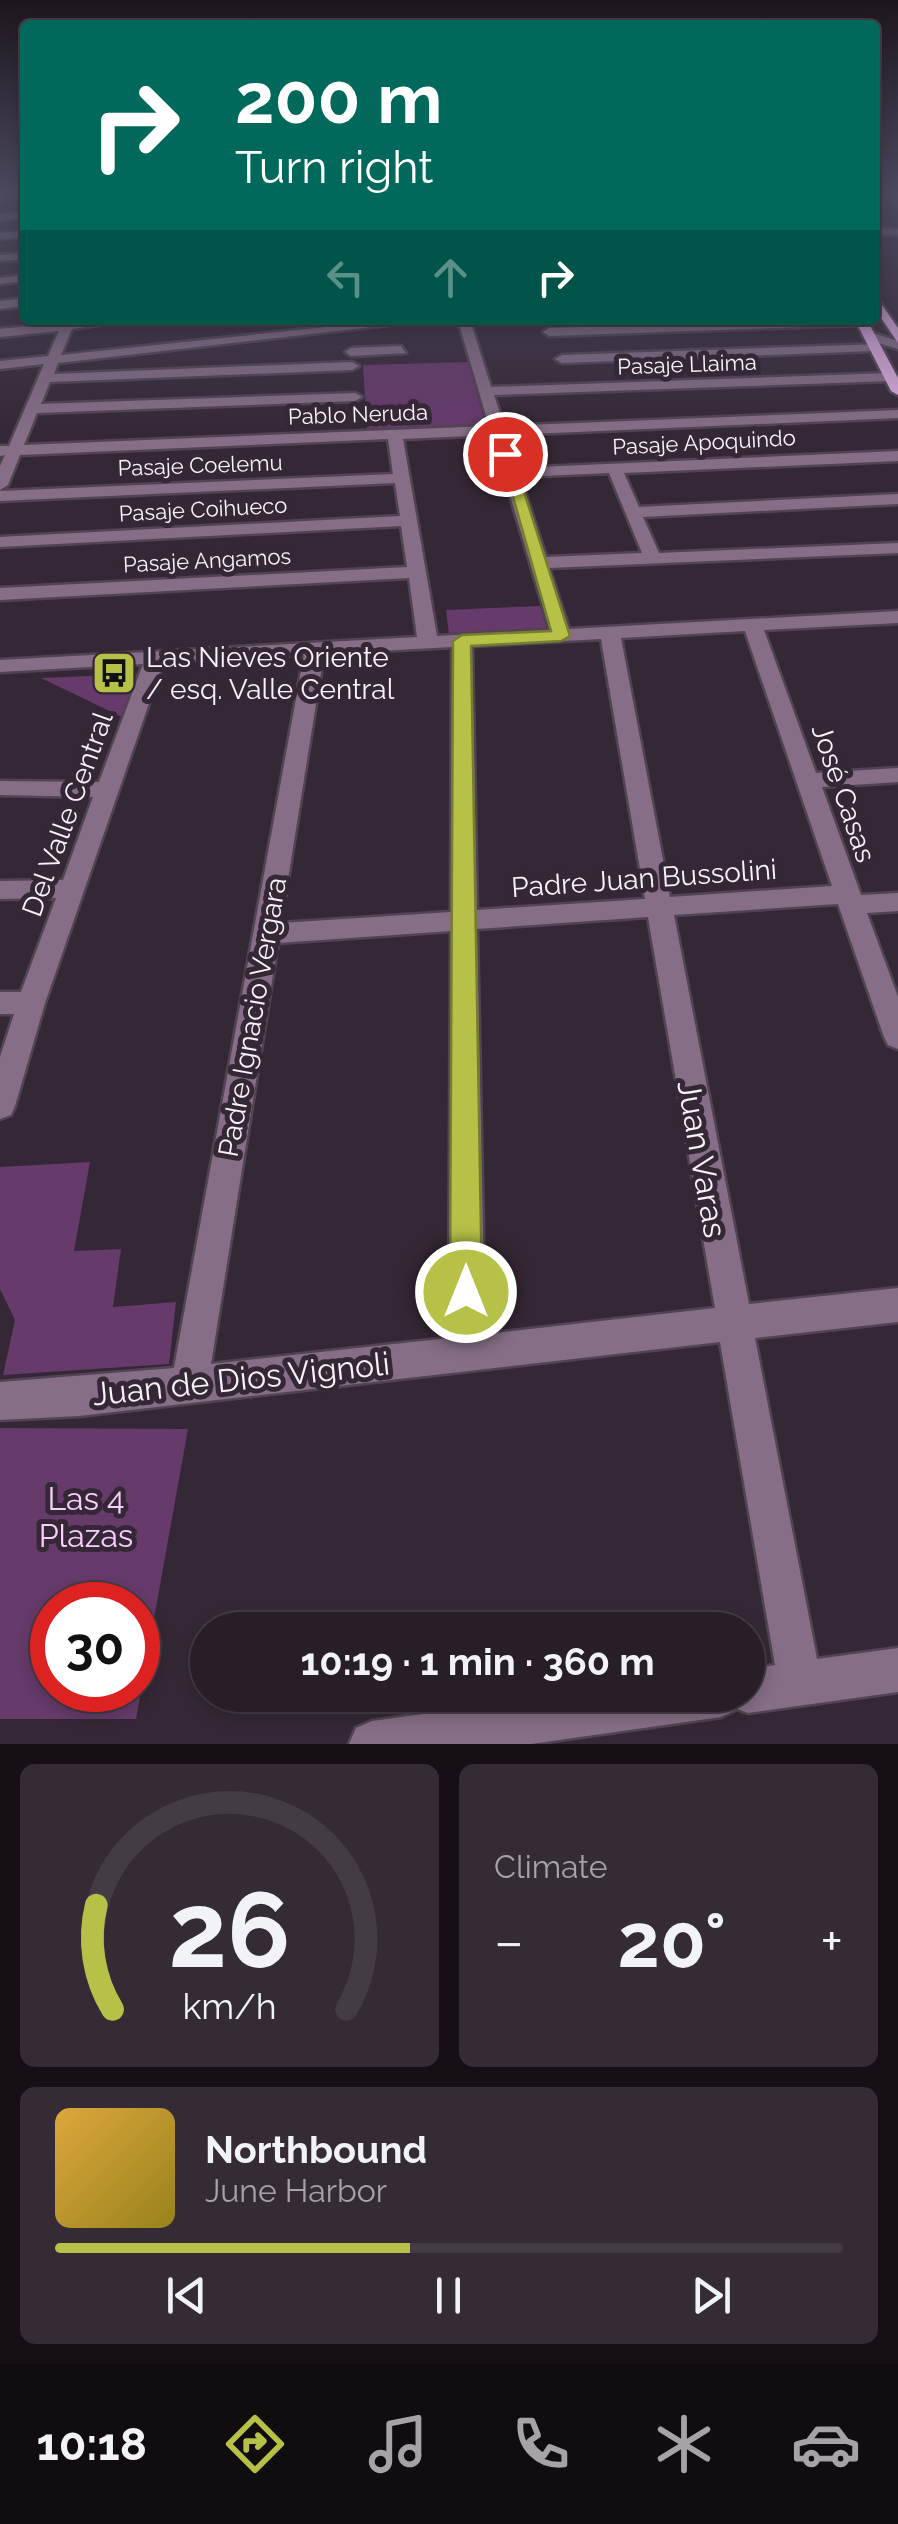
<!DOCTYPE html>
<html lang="en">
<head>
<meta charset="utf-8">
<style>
  body { margin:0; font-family:Raleway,sans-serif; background:#342b34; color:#f1f3f6; height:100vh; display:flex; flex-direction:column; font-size:38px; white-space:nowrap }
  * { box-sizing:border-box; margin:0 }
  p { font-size:32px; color:#a5a2a8 }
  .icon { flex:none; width:55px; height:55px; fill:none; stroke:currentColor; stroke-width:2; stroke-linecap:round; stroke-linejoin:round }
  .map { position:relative; height:1744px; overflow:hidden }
  .sheet { display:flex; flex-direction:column; gap:20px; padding:20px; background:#161016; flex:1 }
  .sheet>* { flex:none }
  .banner { position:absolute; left:20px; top:20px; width:860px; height:305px; border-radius:10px; box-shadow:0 5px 15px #0003,0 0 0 2px #443c45; background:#00695c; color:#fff; overflow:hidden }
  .speed { position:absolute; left:30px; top:1582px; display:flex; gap:20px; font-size:50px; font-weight:700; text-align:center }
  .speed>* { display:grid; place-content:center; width:130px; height:130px; border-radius:50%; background:#281e28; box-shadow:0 5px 15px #0003,0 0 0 2px #443c45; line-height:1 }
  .speed .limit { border:15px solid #d22; background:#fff; color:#111 }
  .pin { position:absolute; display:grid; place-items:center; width:85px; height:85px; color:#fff; margin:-42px; border:5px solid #fff; border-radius:50%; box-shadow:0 2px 10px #0007 }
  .me { position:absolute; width:110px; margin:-55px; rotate:0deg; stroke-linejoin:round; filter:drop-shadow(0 0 8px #0008) }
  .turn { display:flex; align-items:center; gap:35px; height:210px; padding:0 50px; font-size:45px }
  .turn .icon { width:130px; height:130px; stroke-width:2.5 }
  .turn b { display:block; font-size:70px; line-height:85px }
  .lanes { display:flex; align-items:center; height:95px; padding:0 50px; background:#0003; justify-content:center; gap:50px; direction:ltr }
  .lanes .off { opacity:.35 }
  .big { font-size:75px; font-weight:700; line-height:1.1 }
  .sheet .card { flex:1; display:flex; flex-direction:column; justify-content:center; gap:15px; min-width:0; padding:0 35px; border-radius:15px; background:#342b34 }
  .sheet .dial { align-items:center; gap:0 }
  .dial svg { height:260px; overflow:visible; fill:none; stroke:#443c45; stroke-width:7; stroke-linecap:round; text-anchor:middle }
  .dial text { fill:#f1f3f6; stroke:none }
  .song { display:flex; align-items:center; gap:30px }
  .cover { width:120px; height:120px; border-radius:15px; background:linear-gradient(135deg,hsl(40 70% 55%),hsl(50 70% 35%)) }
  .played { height:10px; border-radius:5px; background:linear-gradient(90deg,#b7c148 45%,#443c45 45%) }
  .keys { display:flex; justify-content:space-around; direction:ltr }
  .heat { display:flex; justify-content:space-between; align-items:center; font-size:55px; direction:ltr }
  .sheet .tiles { flex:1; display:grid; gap:20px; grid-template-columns:1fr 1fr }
  .card:last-child { grid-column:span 2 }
  .trip { position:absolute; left:190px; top:1612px; width:575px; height:100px; border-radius:50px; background:#281e28; box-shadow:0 5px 15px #0003,0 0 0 2px #443c45; font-weight:700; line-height:100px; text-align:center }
  .tab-bar { display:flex; height:160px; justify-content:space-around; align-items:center; background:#100c10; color:#a5a2a8 }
  .tab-bar .icon { width:70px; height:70px }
  .tab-bar .active { color:#b7c148 }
  .tab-bar b { font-size:45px; color:#f1f3f6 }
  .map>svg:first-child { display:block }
  .green { fill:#663a6a; fill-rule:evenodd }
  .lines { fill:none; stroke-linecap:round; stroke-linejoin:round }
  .minor-casing { stroke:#514452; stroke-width:5 }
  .major-casing { stroke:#514452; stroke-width:5 }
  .minor { fill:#856e86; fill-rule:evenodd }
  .major { fill:#ddaee1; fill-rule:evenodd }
  .route { fill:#b7c148; stroke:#777d2f; stroke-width:2.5 }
  .labels { text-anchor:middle; stroke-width:10; stroke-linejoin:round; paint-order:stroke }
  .far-street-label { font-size:22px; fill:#faf1fb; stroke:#352836 }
  .poi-label { font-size:28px; fill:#faf1fb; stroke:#352836; text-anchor:start }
  .street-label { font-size:28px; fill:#faf1fb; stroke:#352836 }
  .near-street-label { font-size:32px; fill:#faf1fb; stroke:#352836 }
  .near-park-label { font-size:32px; fill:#f9cdfc; stroke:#352836 }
</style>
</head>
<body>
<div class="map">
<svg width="898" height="1744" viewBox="0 0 898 1744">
  <rect width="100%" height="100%" fill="#352836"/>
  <path class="green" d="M468,362L484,418L473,426L367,431L363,365Z
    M540,606L547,629L449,634L446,610Z
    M139,674L124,718L41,678Z
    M90,1162L74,1251L121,1249L113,1307L176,1302L169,1364L3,1375L15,1320L0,1289V1167Z
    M0,1428L188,1429L136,1719H0ZM52,1605H138V1690H52Z"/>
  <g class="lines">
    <defs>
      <path id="minor" d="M887,190H898L894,194L898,208L884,193Z
        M25,191V197L0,199V193Z
        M25,212V218L0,220V214Z
        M875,228L898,229V235L875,234Z
        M25,231V237L0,239V233Z
        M25,253V259L0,261V255Z
        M25,275V281L0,284V278Z
        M25,298V306L0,309V301Z
        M89,320H130L72,329L61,355L392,320H433L58,363L54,374L352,362L359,366L352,370L50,382L41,404L355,393L362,397L355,401L37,413L24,445L489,426L458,320H470L491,387L891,373L898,377L891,381L494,395L504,426L898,410V418L507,435L517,468L898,451V461L624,473L639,507L898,494V504L643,517L659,553L898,543V553L549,568L569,629L898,611V623L764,630L816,773L898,768V782L822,787L861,895L898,893V911L867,913L898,997V1049L888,1045L884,1037L838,904L674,915L749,1304L898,1288V1322L755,1338L817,1659L898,1648V1692L748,1713L737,1709L721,1717L531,1744H349L356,1728L372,1721L562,1695H748V1669L775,1665L720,1342L79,1416L0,1420V1382L174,1368L304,655L163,663L45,1003L15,1106L11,1115L0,1119V1057L14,1014H0V992H21L56,898L0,899V881L63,880L93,797L0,795V781L99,782L143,664L0,672V660L417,637L409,578L0,600V588L407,567L401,526L0,547V537L400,516L395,483L0,501V491L393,474L388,439L20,455L8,485L0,490V466L5,455L0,456V446H9L44,364L0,369V361L48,356L59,331L0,337V329ZM492,435L550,630L437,636L403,439ZM609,473L642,553L546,557L520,477ZM745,631L832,886L670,897L621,638ZM601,639L645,899L477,910L472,646ZM452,647L451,912L281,923L324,654ZM648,917L715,1308L485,1334L477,929ZM451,931L449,1338L211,1364L278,943Z
        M786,320L868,321L862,325L549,336L543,332L549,328Z
        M869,332L898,341V349L865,339Z
        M880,344L875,351L562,363L555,359L562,355Z
        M401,346L406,353L351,356L345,352L351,348Z"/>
      <path id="major" d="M0,190H25V193L0,196Z
        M875,295L898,328V343L875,309Z
        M855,320H867L898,378V395L891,391Z"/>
    </defs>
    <use href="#minor" class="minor-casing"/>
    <use href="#major" class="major-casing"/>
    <use href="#minor" class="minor"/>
    <use href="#major" class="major"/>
  </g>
  <linearGradient id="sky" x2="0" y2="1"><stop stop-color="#1d161e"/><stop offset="0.44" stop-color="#4b485d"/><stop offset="1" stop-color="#4b485d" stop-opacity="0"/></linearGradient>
  <rect width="898" height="434" fill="url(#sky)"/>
  <path class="route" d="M500,451L512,454L570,636L561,641L471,646L482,1292L477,1302L466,1307L455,1302L450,1292L453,641L462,635L551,631Z"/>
  <defs>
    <symbol id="bus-square" viewBox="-11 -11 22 22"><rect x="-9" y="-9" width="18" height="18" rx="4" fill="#b7c148" stroke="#352836"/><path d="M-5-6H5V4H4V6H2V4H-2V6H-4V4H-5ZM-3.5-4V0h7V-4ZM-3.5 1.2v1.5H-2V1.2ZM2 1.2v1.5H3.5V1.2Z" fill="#111"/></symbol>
  </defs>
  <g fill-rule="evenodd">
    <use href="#bus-square" x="89" y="648" width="50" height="50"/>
  </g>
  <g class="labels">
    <g class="far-street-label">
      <text transform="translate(687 364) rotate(-2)" y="8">Pasaje Llaima</text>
      <text transform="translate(358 414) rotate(-2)" y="8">Pablo Neruda</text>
      <text transform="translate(704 442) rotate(-3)" y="8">Pasaje Apoquindo</text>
      <text transform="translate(200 465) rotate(-2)" y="8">Pasaje Coelemu</text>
      <text transform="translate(203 509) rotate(-3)" y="8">Pasaje Coihueco</text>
      <text transform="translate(207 560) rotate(-3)" y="8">Pasaje Angamos</text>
    </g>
    <g class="poi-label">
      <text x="146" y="667">Las Nieves Oriente<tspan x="146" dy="32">/ esq. Valle Central</tspan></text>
    </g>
    <g class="street-label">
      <text transform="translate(844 793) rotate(71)" y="10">José Casas</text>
      <text transform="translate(67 814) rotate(-70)" y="10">Del Valle Central</text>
      <text transform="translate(644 878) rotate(-4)" y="10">Padre Juan Bussolini</text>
      <text transform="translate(252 1017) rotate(-80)" y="10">Padre Ignacio Vergara</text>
    </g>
    <g class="near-street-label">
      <text transform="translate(702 1159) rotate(80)" y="11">Juan Varas</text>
      <text transform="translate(241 1379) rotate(-6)" y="11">Juan de Dios Vignoli</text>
    </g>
    <g class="near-park-label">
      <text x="86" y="1510">Las 4<tspan x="86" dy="37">Plazas</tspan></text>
    </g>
  </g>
</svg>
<div class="speed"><div class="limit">30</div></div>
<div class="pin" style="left:505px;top:454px;background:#d93025"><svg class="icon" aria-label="arrive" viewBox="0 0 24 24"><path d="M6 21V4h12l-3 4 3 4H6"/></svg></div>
<svg class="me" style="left:466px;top:1292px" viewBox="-20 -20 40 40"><circle r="17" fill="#b7c148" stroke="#fff" stroke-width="3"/><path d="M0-11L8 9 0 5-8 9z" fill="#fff"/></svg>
<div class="trip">10:19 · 1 min · 360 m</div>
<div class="banner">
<div class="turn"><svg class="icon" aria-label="right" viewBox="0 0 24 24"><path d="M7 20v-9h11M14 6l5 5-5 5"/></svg><div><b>200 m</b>Turn right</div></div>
<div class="lanes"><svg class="icon off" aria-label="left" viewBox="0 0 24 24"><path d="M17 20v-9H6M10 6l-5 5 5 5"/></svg><svg class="icon off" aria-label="ahead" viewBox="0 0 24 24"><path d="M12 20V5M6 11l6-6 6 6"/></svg><svg class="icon" aria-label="right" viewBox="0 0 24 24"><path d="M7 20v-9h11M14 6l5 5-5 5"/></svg></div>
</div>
</div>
<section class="sheet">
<div class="tiles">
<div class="card dial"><svg viewBox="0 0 100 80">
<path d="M14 69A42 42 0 1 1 86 69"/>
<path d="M14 69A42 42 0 0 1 9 37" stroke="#b7c148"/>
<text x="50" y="56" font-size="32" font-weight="700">26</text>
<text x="50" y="72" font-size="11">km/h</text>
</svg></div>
<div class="card"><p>Climate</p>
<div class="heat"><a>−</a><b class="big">20°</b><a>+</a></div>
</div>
<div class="card">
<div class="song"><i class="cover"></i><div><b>Northbound</b><p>June Harbor</p></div></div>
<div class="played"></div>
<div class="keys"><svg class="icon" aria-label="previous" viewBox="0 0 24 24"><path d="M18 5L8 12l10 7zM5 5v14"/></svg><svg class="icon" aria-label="pause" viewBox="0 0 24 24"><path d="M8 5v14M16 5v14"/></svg><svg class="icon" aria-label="next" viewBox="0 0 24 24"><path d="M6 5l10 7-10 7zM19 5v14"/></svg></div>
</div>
</div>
</section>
<nav class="tab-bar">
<b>10:18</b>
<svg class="icon active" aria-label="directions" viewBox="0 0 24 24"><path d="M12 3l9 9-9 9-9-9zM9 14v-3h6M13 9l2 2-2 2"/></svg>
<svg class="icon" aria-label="music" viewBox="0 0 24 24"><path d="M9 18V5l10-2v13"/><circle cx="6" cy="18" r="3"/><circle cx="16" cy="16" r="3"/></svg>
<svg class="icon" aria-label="phone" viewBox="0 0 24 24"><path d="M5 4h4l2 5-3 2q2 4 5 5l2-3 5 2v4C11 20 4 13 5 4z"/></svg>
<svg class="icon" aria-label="climate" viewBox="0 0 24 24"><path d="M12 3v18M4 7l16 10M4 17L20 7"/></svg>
<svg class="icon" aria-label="car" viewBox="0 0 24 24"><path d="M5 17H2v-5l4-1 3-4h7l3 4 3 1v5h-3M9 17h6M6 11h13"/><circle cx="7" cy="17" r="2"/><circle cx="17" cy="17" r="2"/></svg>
</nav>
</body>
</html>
